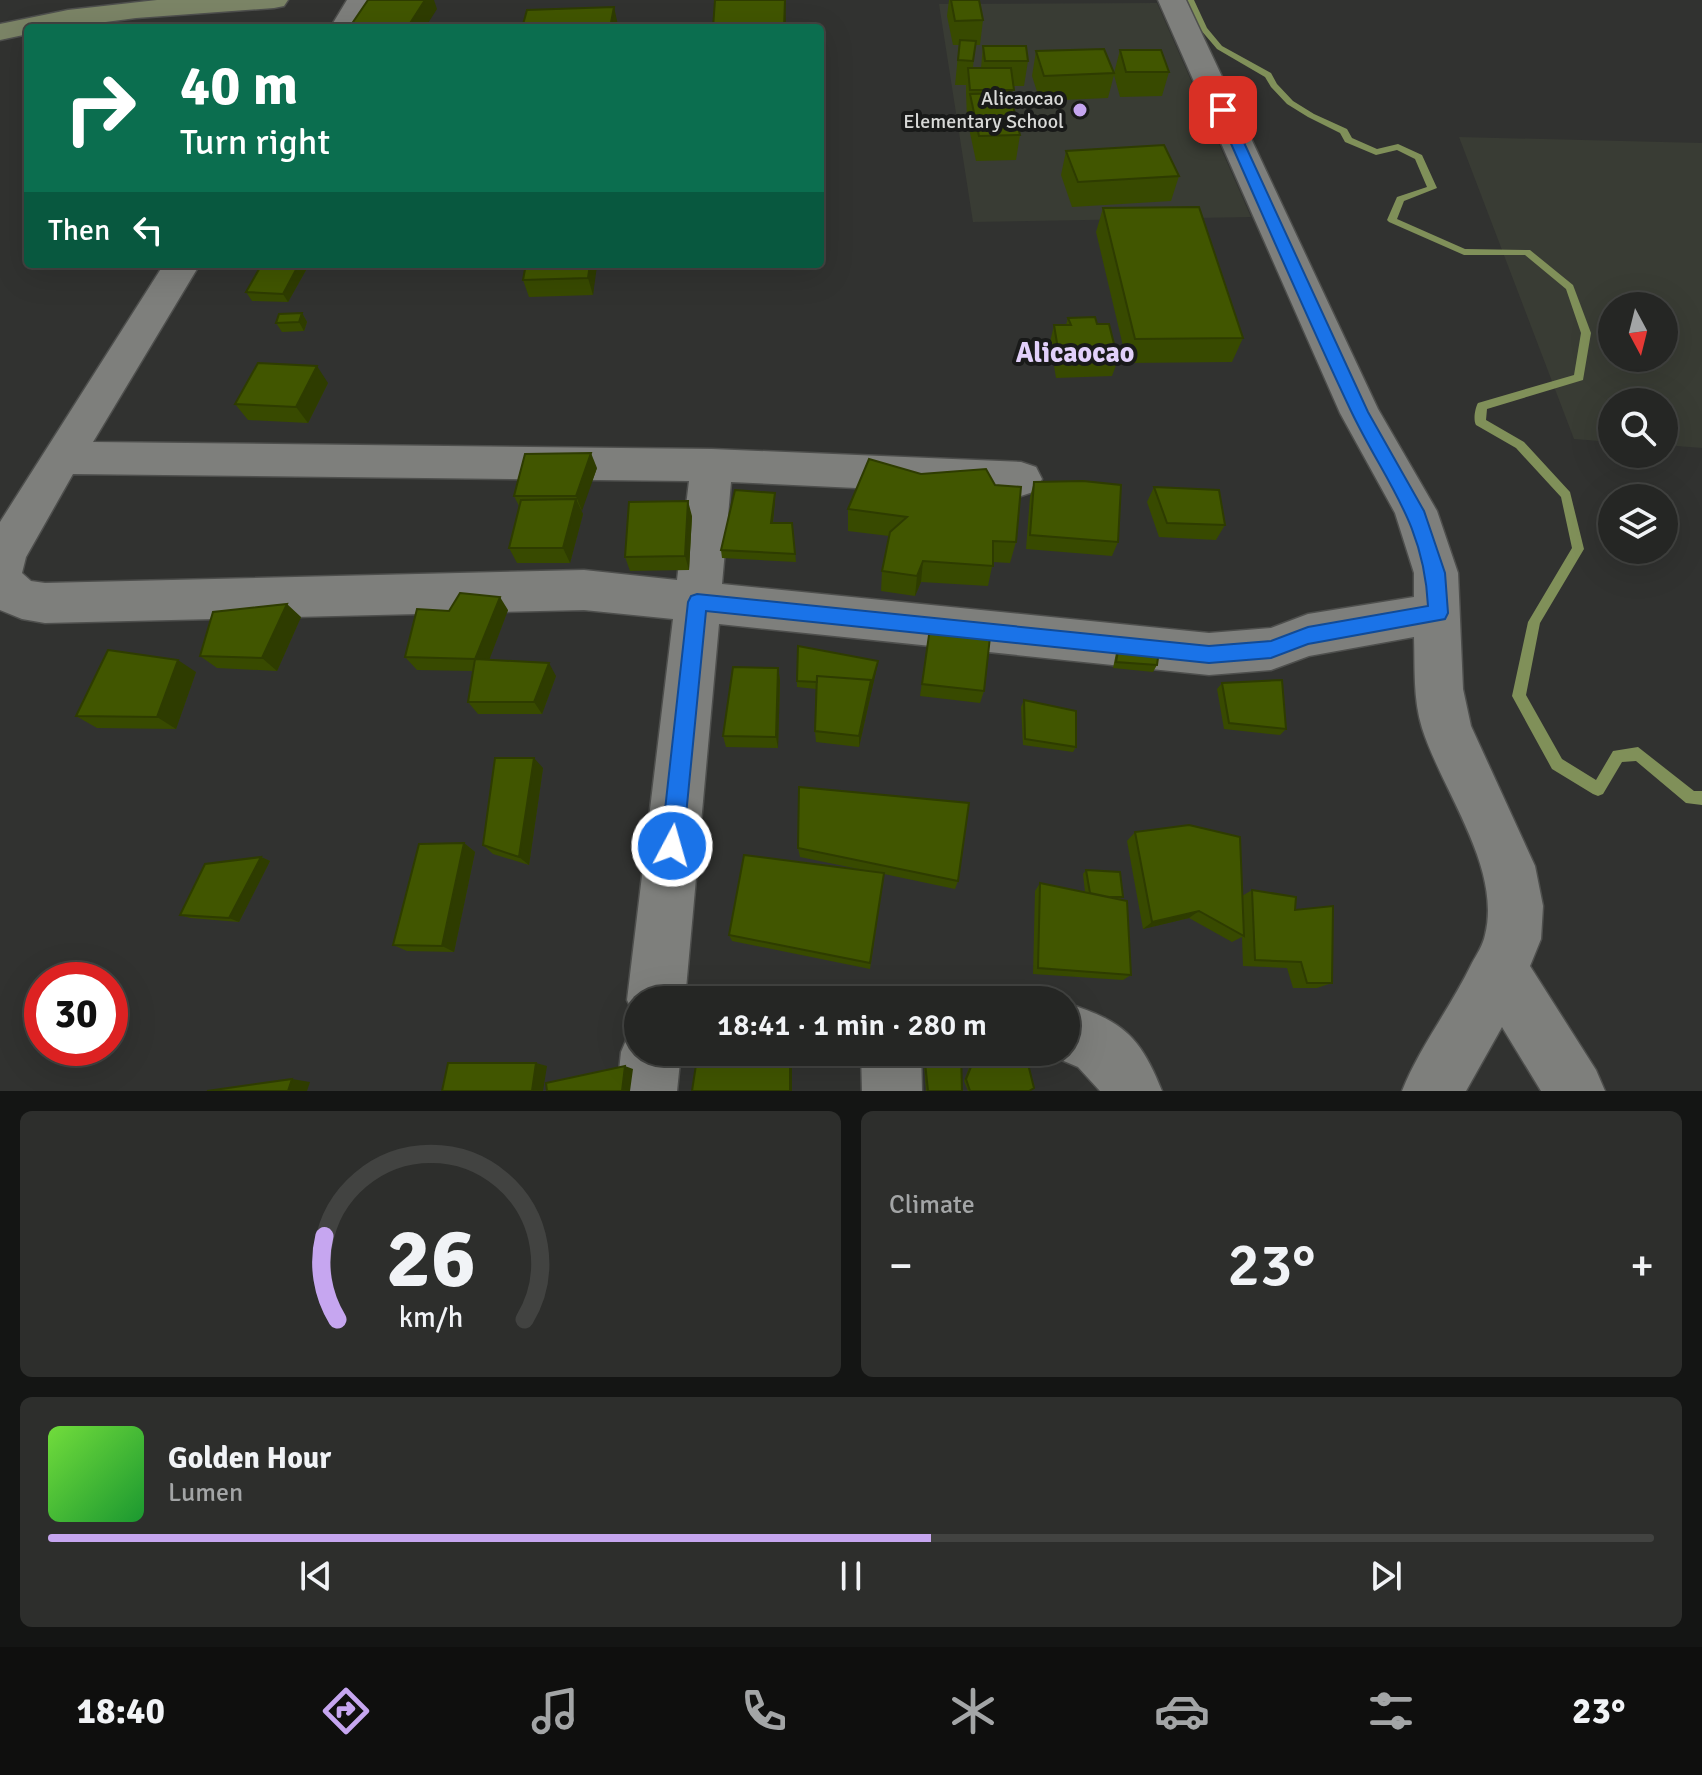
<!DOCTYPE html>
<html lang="en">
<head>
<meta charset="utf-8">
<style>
  body { margin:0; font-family:Signika,sans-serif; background:#2d2e2c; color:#f1f3f6; height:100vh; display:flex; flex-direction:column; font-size:30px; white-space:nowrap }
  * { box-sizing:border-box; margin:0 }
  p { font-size:26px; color:#a3a5a6 }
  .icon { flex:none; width:44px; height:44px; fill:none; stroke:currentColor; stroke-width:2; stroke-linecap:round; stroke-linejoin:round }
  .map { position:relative; height:1091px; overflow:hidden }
  .drawer { display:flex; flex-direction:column; gap:20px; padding:20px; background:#141514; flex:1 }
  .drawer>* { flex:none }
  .guide { position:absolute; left:24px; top:24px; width:800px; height:244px; border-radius:8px; box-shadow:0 8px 32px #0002,0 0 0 2px #424341; background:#0b6e4f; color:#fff; overflow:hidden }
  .needle { width:52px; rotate:173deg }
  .fabs { position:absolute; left:1598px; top:292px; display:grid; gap:16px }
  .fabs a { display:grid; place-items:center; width:80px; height:80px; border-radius:50%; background:#252624; box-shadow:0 8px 32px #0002,0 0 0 2px #424341; font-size:40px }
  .speed { position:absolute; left:24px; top:962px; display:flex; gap:16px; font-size:40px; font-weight:700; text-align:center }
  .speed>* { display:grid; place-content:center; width:104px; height:104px; border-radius:50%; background:#252624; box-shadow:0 8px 32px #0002,0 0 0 2px #424341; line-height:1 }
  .speed .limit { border:12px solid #d22; background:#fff; color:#111 }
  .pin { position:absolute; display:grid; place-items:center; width:68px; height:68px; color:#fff; margin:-34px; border-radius:16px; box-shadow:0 4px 12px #0006 }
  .me { position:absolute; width:88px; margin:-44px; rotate:6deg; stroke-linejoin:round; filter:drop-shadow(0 0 6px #0008) }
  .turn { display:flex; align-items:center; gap:28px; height:168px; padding:0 24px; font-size:36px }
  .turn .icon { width:104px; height:104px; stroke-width:2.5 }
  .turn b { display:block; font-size:56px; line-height:68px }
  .then { display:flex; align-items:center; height:76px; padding:0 24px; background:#0003; gap:16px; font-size:30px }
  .big { font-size:60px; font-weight:600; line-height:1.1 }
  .drawer .widget { flex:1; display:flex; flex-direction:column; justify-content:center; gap:12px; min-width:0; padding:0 28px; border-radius:12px; background:#2d2e2c }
  .drawer .dial { align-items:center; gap:0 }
  .dial svg { height:208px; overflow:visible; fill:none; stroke:#424341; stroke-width:7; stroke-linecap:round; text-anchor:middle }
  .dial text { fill:#f1f3f6; stroke:none }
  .song { display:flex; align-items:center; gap:24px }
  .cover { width:96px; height:96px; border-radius:12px; background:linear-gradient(135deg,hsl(100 70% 55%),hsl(130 70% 35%)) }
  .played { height:8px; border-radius:4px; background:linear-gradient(90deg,#c6a6f0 55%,#424341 55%) }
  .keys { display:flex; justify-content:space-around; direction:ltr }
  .heat { display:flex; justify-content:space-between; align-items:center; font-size:44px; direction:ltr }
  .drawer .tiles { flex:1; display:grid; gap:20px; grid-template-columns:1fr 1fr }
  .widget:last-child { grid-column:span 2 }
  .trip { position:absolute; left:624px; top:986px; width:456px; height:80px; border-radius:40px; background:#252624; box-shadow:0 8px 32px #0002,0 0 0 2px #424341; font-weight:600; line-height:80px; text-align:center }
  .tabs { display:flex; height:128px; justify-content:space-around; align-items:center; background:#0f0f0e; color:#a3a5a6 }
  .tabs .icon { width:56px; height:56px }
  .tabs .on { color:#c6a6f0 }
  .tabs b { font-size:36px; color:#f1f3f6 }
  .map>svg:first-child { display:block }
  .built { fill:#393c34; fill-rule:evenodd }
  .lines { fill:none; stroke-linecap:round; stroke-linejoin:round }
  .stream { fill:#809059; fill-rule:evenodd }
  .minor-casing { stroke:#4e4f4d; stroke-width:3 }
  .secondary-casing { stroke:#4e4f4d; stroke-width:3 }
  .minor { fill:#7e7f7c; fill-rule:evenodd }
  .secondary { fill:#7b8466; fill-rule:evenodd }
  .wall { fill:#384a00 }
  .shaded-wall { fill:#2e3c00 }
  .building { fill:#415600; stroke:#2e3c00; stroke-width:2 }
  .route { fill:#1a73e8; stroke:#114b97; stroke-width:2 }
  .poi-dot { fill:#c6a6f0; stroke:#191a19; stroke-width:3 }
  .labels { text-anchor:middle; stroke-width:8; stroke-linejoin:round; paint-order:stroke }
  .far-poi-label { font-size:20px; fill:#d8d9d7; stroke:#191a19; text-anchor:end }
  .quarter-label { font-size:28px; font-weight:bold; fill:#e2d0fa; stroke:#191a19 }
</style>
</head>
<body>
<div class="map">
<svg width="1702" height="1091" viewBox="0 0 1702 1091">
  <rect width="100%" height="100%" fill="#313230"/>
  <path class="built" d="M1157,3L1251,217L973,222L939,4Z
    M1459,137L1702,143V448L1664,445V402H1612V442L1574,439ZM1612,306H1664V358H1612Z"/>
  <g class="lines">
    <path class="stream" d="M1186,0H1194L1207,28L1222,46L1271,73L1277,84L1293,101L1314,114L1347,129L1352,138L1377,149L1398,144L1422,155L1437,188L1404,201L1397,219L1465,249L1530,250L1573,285L1591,333L1583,380L1487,409L1486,420L1524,442L1570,492L1584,549L1540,623L1526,695L1562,759L1596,780L1613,751L1638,747L1694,791H1702V805L1686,803L1636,761L1622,762L1603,794L1598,796L1593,794L1552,769L1512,696L1528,622L1572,548L1561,497L1516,448L1476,425C1473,420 1475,408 1478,403L1574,375L1581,333L1566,289L1525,255H1464L1389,222L1387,220L1397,197L1427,187L1415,159L1397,150L1376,155L1345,142L1340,133L1308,117L1287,104L1271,87L1265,77L1217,49L1200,29Z"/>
    <defs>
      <path id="minor" d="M347,0H375L358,28H330Z
        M1158,0H1186L1378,409L1437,511L1458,573L1463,689L1471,726L1535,866L1543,906L1541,939L1530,966L1596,1070L1605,1091H1541L1502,1027L1466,1091H1402C1420,1046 1451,1007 1472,963C1477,954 1483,945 1485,935C1502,868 1442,791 1422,728C1413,699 1415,668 1414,637L1309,656L1271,670L1209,675L719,624L685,1000H638V1022L627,1000L673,619L584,610L45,623L22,619L0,610V522L164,264H200L93,442L712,449L1021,462L1036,467L1042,479L1036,491L1021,496L731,482L722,584L1209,633L1271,628L1308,614L1414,597V573L1395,513L1340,413ZM73,474L689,481L677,580L584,570L45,583L31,581L22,573L26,557Z
        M1066,1003C1123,1021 1140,1036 1162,1091H1100L1078,1067L1045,1053L1066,1052Z
        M638,1028V1052H681L677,1091H617L621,1052L630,1031Z
        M861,1052H921L922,1091H862Z"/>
      <path id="secondary" d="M157,0H288L284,6L274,8L136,18L60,28H28V34L0,40V24L68,10Z"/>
    </defs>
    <use href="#minor" class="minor-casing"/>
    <use href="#secondary" class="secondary-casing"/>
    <use href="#minor" class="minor"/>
    <use href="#secondary" class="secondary"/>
  </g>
  <path class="wall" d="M949,0H979L983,20L980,45H975L973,68H981L983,46L1028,61L1024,86H1013L1012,100L1020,135L1016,160L976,161L967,119L966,92V85H955L959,45H953L947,16Z
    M1120,50L1169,72L1162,96L1120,97L1114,75L1108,98L1040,101L1032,76L1036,51L1114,73Z
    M1066,151L1179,176L1171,201L1072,207L1061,175Z
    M1103,208L1243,338L1232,362L1127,363L1096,232Z
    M262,264H303L306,270L288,302L252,301L246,292Z
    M526,264H596L593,295L529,297L523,280Z
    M302,313L307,322L304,331L282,332L276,323Z
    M1068,318L1097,324L1118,360L1112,376L1056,378L1050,342L1054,325H1066Z
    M328,383L308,423L248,420L235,404Z
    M869,459L1016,542L1010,563L993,562L988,586L921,582L915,596L881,591L882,571L889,536L848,531V509Z
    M597,468L581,511L583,514L570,563H517L509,548L519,506L514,496Z
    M1034,482L1118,542L1112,556L1026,549L1030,497Z
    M1154,487L1225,525L1216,540L1159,537L1147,502Z
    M775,493V501L773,523H792L796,562L722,558L721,550Z
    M692,516L689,570L630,571L625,557Z
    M508,610L489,660L556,676L542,714H478L468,702L473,671L417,670L405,657L449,611Z
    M301,617L277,671L217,668L200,656Z
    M931,621L984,691L980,703L920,696Z
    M1119,646L1157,665L1153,672L1113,668L1116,653Z
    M878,661L877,667L859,747L816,742L815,731L816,689L797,687V681Z
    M778,668L780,680L778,748L726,747L723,736Z
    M196,672L176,729L97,728L76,716Z
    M1222,683L1286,729L1280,735L1224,729L1217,689Z
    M1024,700L1076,747L1073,752L1023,745L1021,707Z
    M543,768L529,865L493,854L483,845Z
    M1135,832L1242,896L1252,890L1295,910L1332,983L1317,988H1293L1287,968L1243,966L1242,937L1232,942L1189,918L1143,929L1127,841Z
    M464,843L475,852L454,952L407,951L393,945Z
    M798,848L958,881L955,889L884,874L870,969L732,941L729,935L873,872L800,857Z
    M261,857L270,861L239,922L190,918L180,915Z
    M1086,870L1123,897L1120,899L1131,975L1123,980L1033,974L1035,891L1040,883L1085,892L1083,874Z
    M923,1052H961L962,1091H926Z
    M975,1052H1025L1029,1091H968L964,1081Z"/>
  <path class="shaded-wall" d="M425,0H434L437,9L425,28H407Z
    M785,0L786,28H784Z
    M614,7L618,25L617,28H610Z
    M299,264H303L306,270L288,302L283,294Z
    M590,264H596L597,266L593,295L588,278Z
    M302,313L307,322L304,331L299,322Z
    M317,366L328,383L308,423L296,407Z
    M591,453L597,468L582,511L576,496Z
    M775,493V501L772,530L771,523Z
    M576,499L583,514L570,563L563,548Z
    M688,501L692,516L689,570L685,556Z
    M923,561L921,582L915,596L917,576Z
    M500,597L508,610L485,671L475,659Z
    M287,604L301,617L277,671L262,658Z
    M178,660L196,672L176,729L157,717Z
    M878,661L877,667L859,747V736L871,680Z
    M549,663L556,676L542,714L534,702Z
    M778,668L780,680L778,748L776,737Z
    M534,758L543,768L529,865L519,857Z
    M464,843L475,852L454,952L442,946Z
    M261,857L270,861L239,922L229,918Z
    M1199,911L1189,918L1143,929L1152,922Z
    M790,1052H792V1091H790Z
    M536,1063L547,1066L543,1091H532Z
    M625,1066L633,1069L630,1091H622Z
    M292,1079L310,1082L307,1091H288Z"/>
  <path class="building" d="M368,0H425L407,28H349Z
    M715,0H785L784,28H713Z
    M951,0H979L983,20L955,21Z
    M614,7L610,28H522L527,10Z
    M481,26L479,28H442V27Z
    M960,40L976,41L973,61L958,60Z
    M983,46H1026L1028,61H985Z
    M1104,49L1114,73L1044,76L1036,51Z
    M1120,50H1161L1169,72H1126Z
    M968,68H1011L1014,90H970Z
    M1010,93L1020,135L979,136L970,94Z
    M1164,145L1179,176L1078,182L1066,151Z
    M1199,207L1243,338L1135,339L1103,208Z
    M262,264H299L283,294L246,292Z
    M526,264H590L588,278L523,280Z
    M302,313L299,322L276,323L279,314Z
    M1095,317L1097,324H1109L1118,360L1060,361L1054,325H1071L1068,318Z
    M258,363L317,366L296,407L235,404Z
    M591,453L576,496H514L525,454Z
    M869,459L921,474L986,469L995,485L1021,487L1016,542L993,541V566L923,561L917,576L882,571L890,532L907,517L848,509Z
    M1083,481L1121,485L1118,542L1030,535L1034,482Z
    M1154,487L1219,490L1225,525L1167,523Z
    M735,490L775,493L771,523H792L795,554L721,550Z
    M576,499L563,548H509L521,500Z
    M688,501L685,556L625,557L629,502Z
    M460,593L500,597L475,659L405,657L417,609L449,611Z
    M287,604L262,658L200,656L213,612Z
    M931,621L955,628L960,636L990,637L984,691L922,684Z
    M798,646L878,661L871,686V680L817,676V682L797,681Z
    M1119,646L1159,651L1157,665L1116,662Z
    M108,650L178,660L157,717L76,716Z
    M475,659L549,663L534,702H468Z
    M733,667L778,668L776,737L723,736Z
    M817,676L871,680L859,736L815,731Z
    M1282,680L1286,729L1229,723L1222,683Z
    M1024,700L1076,711V747L1025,739Z
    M495,758H534L519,857L483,845Z
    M799,787L969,803L958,881L798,848Z
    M1189,825L1240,837L1244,936L1199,911L1152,922L1135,832Z
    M464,843L442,946L393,945L419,844Z
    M744,855L884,873L870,963L729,935Z
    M261,857L229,918L180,915L205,864Z
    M1086,870L1120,872L1123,897H1109L1090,893Z
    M1040,883L1127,901L1131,975L1038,968Z
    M1252,890L1296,897L1295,910L1333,906L1332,983H1307L1301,962L1255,960Z
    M698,1052H790V1091H692Z
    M924,1052H961L962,1091H928Z
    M977,1052H1025L1034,1088L1029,1091H970L966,1079Z
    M448,1063H536L532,1091H442Z
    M625,1066L622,1091H547L546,1083Z
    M292,1079L288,1091H207Z"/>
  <path class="route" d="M1218,108L1229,110L1368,412L1424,511L1445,573L1448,613L1445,619L1308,644L1271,658L1209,663L706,611L683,846L680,853L672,857L664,853L661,846L688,602L691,596L697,594L1209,646L1271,641L1308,627L1428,606C1424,522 1385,482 1351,411C1304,312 1261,210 1216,110Z"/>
  <circle class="poi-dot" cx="1080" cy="110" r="8"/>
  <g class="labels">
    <g class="far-poi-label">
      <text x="1064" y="105">Alicaocao<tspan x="1064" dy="23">Elementary School</tspan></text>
    </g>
    <g class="quarter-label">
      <text x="1075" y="362">Alicaocao</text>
    </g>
  </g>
</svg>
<div class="fabs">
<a><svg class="needle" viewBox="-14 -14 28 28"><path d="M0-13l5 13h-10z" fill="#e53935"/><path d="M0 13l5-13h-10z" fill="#a3a5a6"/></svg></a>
<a><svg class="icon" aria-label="search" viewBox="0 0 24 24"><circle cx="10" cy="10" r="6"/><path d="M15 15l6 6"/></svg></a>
<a><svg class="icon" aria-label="layers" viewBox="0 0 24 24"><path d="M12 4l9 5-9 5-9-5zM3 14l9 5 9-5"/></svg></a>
</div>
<div class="speed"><div class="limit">30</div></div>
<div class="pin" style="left:1223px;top:110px;background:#d93025"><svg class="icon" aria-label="arrive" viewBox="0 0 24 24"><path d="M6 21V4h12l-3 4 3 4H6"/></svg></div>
<svg class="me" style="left:672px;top:846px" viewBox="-20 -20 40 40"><circle r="17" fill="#1a73e8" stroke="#fff" stroke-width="3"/><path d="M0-11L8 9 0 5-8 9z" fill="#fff"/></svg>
<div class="trip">18:41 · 1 min · 280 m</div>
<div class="guide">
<div class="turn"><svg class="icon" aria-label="right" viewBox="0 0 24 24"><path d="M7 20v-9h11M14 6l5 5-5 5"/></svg><div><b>40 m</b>Turn right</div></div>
<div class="then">Then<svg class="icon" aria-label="left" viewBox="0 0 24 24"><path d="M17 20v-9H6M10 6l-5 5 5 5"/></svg></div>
</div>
</div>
<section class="drawer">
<div class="tiles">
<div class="widget dial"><svg viewBox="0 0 100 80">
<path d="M14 69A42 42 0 1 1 86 69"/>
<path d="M14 69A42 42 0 0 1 9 37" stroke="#c6a6f0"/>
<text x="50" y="56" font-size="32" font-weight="700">26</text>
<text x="50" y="72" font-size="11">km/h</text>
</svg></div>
<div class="widget"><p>Climate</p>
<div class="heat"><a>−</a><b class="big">23°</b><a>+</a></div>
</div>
<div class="widget">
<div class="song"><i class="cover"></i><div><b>Golden Hour</b><p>Lumen</p></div></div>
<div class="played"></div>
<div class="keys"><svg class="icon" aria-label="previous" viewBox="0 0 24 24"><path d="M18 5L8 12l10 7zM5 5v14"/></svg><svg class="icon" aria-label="pause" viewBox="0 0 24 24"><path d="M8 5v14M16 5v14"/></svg><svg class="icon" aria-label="next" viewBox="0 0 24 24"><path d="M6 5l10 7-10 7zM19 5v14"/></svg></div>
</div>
</div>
</section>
<nav class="tabs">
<b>18:40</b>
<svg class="icon on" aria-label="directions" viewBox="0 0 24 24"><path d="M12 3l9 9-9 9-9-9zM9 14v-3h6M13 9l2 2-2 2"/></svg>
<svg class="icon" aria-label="music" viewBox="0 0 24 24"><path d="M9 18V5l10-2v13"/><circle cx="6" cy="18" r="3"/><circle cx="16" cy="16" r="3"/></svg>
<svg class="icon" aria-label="phone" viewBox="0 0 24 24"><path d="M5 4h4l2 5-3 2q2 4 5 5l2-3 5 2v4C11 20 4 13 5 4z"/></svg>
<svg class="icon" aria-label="climate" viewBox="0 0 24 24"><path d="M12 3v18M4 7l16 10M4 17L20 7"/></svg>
<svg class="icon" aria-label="car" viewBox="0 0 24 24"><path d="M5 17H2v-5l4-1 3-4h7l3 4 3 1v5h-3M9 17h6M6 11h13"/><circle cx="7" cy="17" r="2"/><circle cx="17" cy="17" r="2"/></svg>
<svg class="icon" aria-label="filters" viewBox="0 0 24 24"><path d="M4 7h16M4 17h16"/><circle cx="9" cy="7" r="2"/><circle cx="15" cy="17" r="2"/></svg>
<b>23°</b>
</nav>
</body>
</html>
